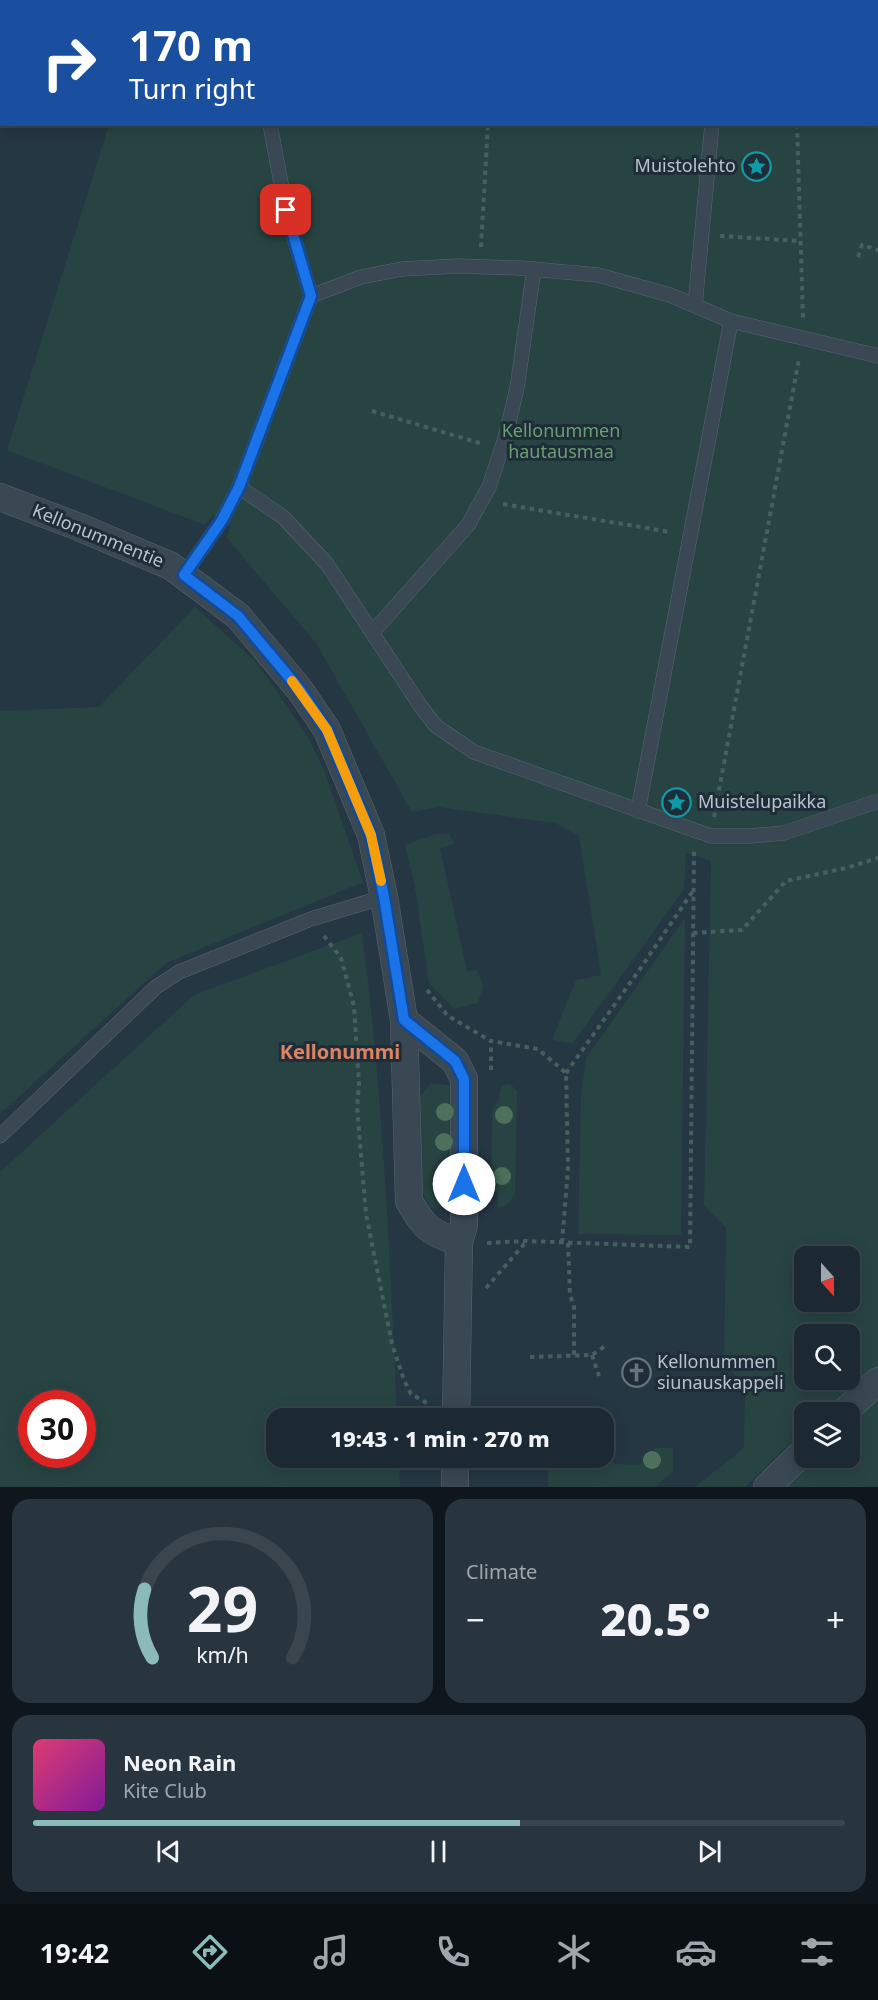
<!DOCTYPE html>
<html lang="en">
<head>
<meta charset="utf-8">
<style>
  body { margin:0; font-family:"Noto Sans",sans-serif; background:#29353e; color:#f1f3f6; height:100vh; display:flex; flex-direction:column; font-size:22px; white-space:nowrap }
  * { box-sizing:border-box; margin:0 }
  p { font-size:20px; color:#a0a6ac }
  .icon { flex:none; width:33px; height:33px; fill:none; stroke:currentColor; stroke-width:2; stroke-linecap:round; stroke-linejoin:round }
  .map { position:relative; height:1487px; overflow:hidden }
  .side { display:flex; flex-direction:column; gap:12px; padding:12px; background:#0f171c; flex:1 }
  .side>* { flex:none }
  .hud { position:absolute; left:0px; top:0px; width:879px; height:126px; box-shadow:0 3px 15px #0003,0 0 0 2px #3a454d; background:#1a4fa0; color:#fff; overflow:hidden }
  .needle { width:39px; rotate:159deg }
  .tools { position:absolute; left:794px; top:1246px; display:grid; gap:12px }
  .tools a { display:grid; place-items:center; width:66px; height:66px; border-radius:12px; background:#1c2932; box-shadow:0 3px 15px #0003,0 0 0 2px #3a454d; font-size:30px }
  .speed { position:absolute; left:18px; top:1390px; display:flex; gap:12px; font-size:30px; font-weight:700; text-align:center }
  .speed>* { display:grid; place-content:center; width:78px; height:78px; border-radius:50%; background:#1c2932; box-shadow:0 3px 15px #0003,0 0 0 2px #3a454d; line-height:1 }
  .speed .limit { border:9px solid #d22; background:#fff; color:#111 }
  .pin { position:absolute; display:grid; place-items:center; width:51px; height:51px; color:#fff; margin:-26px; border-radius:12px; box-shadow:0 3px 9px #0006 }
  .me { position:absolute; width:66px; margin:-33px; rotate:0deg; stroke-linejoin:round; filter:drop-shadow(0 0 4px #0008) }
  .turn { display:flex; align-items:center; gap:21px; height:126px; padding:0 30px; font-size:27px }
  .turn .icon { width:78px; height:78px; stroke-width:2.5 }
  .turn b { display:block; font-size:42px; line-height:51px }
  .big { font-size:45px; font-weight:800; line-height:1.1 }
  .side .tile { flex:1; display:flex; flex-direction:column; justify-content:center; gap:9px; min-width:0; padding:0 21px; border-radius:18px; background:#29353e }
  .side .dial { align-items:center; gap:0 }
  .dial svg { height:156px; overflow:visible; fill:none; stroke:#3a454d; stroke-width:7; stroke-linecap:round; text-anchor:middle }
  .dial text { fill:#f1f3f6; stroke:none }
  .song { display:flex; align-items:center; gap:18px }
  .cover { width:72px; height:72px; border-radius:9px; background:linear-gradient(135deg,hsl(340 70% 55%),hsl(290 70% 35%)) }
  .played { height:6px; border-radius:3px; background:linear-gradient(90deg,#8bbbb9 60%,#3a454d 60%) }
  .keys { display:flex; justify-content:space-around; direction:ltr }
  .heat { display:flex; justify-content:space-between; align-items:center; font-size:33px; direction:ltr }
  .side .tiles { flex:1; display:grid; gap:12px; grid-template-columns:1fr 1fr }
  .tile:last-child { grid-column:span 2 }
  .trip { position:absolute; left:266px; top:1408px; width:348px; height:60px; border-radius:18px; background:#1c2932; box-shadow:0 3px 15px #0003,0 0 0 2px #3a454d; font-weight:800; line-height:60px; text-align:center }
  .menu { display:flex; height:96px; justify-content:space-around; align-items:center; background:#0b1014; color:#a0a6ac }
  .menu .icon { width:42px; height:42px }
  .menu .on { color:#8bbbb9 }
  .menu b { font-size:27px; color:#f1f3f6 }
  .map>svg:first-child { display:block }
  .green { fill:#274443; fill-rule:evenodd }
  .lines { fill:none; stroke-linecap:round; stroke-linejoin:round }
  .stream { stroke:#38566b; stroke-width:8 }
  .lane-casing { stroke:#586670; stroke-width:15 }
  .street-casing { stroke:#586670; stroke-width:28 }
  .path { stroke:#45605f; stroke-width:4; stroke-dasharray:4.5 4.5; stroke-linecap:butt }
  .lane { stroke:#394853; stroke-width:14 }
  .street { stroke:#394853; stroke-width:27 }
  .tree { fill:#4c705c }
  .route-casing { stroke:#114b97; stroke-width:15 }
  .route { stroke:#1a73e8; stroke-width:10 }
  .slow { stroke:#f59e0b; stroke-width:10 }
  .labels { text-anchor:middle; stroke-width:6; stroke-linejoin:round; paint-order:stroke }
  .poi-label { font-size:18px; fill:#b7c3cd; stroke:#1e2d38; text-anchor:start }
  .park-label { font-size:18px; fill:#6c9f70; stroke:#1e2d38 }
  .street-label { font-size:18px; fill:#b7c3cd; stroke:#1e2d38 }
  .neighbourhood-label { font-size:20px; font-weight:bold; fill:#dc8363; stroke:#1e2d38 }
</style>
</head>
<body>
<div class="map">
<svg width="878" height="1487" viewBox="0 0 878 1487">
  <rect width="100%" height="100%" fill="#253743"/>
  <path class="green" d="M148,0H878V1369L824,1413H804V1430L745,1487H695L744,1448L745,1387L724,1362L726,1228L704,1205L711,861L686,853L684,889L573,1043L552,1040L576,980L601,975L579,836L555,823L439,807L412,812L316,643L226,537L231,527L213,515L205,525L7,450L109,125L878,124V2L147,1ZM804,1257H849V1302H804ZM804,1335H849V1380H804Z
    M195,607L257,663L306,734L324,770L363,882L166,963L0,1114V711L99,707Z
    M435,834H449L454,844L440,848L467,971L477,970L484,987L477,1003L454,1009L429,983L414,882L405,845Z
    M685,918L681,1235L578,1234L581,1095L586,1058Z
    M362,933C383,1094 390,1257 397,1419H276V1458H399L400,1487H0V1172L194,995ZM32,1404H82V1455H32Z
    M431,1083L449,1085L455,1098L456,1193L448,1206L431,1208L417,1182L415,1102Z
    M510,1084L517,1091L515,1193C511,1202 508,1206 498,1208V1193L491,1189L492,1110L498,1103L501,1085Z
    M878,1393V1487H781L812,1458H849V1422Z
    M655,1448H673V1471L656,1487H548V1472L552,1458H603V1452L615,1464L640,1465L655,1451Z"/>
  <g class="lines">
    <path class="stream" d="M844,0V2
      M878,82V84"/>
    <defs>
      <path id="lane" d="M28,0L32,2
        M297,2V0
        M725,2V0
        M311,296L361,277L402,269L457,266L520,268L598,275L670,295L731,321L878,356
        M695,306L712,124
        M239,487L283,517L327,564L421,707L436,726L474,752L711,836H750L784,833L878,801
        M184,575L222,520L239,487L311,296L286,210L270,124
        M372,633L468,525L489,487L506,435L517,388L534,269
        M638,811L731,321
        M0,1136L156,987L179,972L311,919L384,897"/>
      <path id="street" d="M0,497L79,527L171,566L238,616L300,690L327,730L371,835L384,897L404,1020L409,1201C424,1227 429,1233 459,1242
        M404,1020L455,1061L464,1079V1225L459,1242L456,1419
        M843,1413L878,1381
        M455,1487V1458
        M767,1487L804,1451"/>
    </defs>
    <use href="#lane" class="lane-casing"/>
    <use href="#street" class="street-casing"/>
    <path class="path" d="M794,0V2
      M496,2V0
      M797,124L803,318
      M720,236L800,241
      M481,247L488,124
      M858,257L862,245L878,250
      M372,411L483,444
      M503,504L670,532
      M714,817L799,359
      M693,933L742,930L786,881L846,868L878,858
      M324,936L341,958L354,1006L359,1084L357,1107L366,1214L392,1344L404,1380L411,1394L430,1405
      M427,990L448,1016L491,1041L538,1049L566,1073L568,1168L562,1243
      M491,1070V1041
      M566,1073L640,969L693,891
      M487,1243L526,1241L690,1247L694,850
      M568,1243L570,1295L574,1307V1356
      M486,1288L526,1242
      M592,1355L599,1376
      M530,1357L592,1355L605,1346"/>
    <use href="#lane" class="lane"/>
    <use href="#street" class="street"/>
  </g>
  <g class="tree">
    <circle cx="445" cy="1112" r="9"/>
    <circle cx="504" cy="1115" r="9"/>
    <circle cx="444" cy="1142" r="9"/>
    <circle cx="502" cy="1176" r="9"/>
    <circle cx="652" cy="1460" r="9"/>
  </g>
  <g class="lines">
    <defs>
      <path id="route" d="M286,210L311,296L239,487L222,520L184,575L238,616L300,690L327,730L371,835L384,897L404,1020L455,1061L464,1079V1184"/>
    </defs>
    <use href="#route" class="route-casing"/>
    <use href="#route" class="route"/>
    <path class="slow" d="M292,681L327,730L371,835L381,881"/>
  </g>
  <defs>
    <symbol id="sight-ring" viewBox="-11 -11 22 22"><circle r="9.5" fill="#1e2d38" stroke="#0f9aa8" stroke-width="1.5"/><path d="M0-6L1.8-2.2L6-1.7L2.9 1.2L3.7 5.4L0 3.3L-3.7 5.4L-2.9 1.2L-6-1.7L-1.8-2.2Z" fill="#0f9aa8"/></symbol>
    <symbol id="church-ring" viewBox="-11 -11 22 22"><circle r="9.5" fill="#1e2d38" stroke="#6b7280" stroke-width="1.5"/><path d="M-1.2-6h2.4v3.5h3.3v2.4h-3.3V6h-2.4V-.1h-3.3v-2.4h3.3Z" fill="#6b7280"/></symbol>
  </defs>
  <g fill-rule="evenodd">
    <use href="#sight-ring" x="740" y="150" width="33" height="33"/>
    <use href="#sight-ring" x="660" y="786" width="33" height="33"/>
    <use href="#church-ring" x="620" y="1356" width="33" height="33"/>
  </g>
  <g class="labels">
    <g class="poi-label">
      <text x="736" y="172" text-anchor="end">Muistolehto</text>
      <text x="698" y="808">Muistelupaikka</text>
      <text x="657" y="1368">Kellonummen<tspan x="657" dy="21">siunauskappeli</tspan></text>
    </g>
    <g class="park-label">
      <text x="561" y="437">Kellonummen<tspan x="561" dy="21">hautausmaa</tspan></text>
    </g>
    <g class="street-label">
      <text transform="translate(98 536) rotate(22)" y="6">Kellonummentie</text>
    </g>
    <g class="neighbourhood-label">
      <text x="340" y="1059">Kellonummi</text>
    </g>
  </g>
</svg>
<div class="tools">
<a><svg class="needle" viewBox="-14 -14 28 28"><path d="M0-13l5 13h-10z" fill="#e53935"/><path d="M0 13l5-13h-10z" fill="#a0a6ac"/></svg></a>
<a><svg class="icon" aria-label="search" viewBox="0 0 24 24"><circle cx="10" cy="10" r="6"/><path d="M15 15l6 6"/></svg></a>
<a><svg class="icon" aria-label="layers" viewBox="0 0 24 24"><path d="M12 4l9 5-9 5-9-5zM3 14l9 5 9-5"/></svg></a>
</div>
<div class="speed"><div class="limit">30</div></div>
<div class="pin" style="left:286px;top:210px;background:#d93025"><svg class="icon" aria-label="arrive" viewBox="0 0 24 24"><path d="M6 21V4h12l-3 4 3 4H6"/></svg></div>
<svg class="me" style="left:464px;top:1184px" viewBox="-20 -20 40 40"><circle r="19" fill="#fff"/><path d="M0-13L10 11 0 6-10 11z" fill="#1a73e8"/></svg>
<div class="trip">19:43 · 1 min · 270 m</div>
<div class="hud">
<div class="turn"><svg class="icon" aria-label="right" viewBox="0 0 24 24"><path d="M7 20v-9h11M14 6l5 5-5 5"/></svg><div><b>170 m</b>Turn right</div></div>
</div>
</div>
<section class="side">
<div class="tiles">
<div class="tile dial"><svg viewBox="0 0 100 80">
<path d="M14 69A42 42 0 1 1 86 69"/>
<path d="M14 69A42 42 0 0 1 10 34" stroke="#8bbbb9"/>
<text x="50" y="56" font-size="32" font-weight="700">29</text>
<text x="50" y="72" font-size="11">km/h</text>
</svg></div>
<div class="tile"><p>Climate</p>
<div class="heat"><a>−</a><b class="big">20.5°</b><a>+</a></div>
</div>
<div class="tile">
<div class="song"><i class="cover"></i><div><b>Neon Rain</b><p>Kite Club</p></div></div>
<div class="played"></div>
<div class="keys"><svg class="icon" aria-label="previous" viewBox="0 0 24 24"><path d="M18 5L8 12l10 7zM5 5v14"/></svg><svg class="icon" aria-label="pause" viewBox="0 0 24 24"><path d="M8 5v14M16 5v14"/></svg><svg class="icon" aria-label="next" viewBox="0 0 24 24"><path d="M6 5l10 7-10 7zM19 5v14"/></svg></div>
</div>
</div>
</section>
<nav class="menu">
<b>19:42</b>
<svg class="icon on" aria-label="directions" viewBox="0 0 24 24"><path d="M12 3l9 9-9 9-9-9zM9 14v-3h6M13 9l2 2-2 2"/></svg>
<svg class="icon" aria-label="music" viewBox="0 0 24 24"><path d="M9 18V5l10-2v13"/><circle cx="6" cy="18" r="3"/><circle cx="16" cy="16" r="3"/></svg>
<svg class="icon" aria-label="phone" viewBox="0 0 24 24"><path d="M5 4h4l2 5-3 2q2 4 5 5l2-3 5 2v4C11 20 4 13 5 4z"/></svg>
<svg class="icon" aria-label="climate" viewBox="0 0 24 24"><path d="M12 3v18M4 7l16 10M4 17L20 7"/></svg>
<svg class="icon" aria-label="car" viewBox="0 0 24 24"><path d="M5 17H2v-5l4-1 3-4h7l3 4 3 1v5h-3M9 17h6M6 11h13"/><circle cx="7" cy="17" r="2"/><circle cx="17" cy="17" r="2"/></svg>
<svg class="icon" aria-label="filters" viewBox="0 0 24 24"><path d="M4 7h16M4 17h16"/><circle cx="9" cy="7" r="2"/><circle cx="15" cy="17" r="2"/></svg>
</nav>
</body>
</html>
